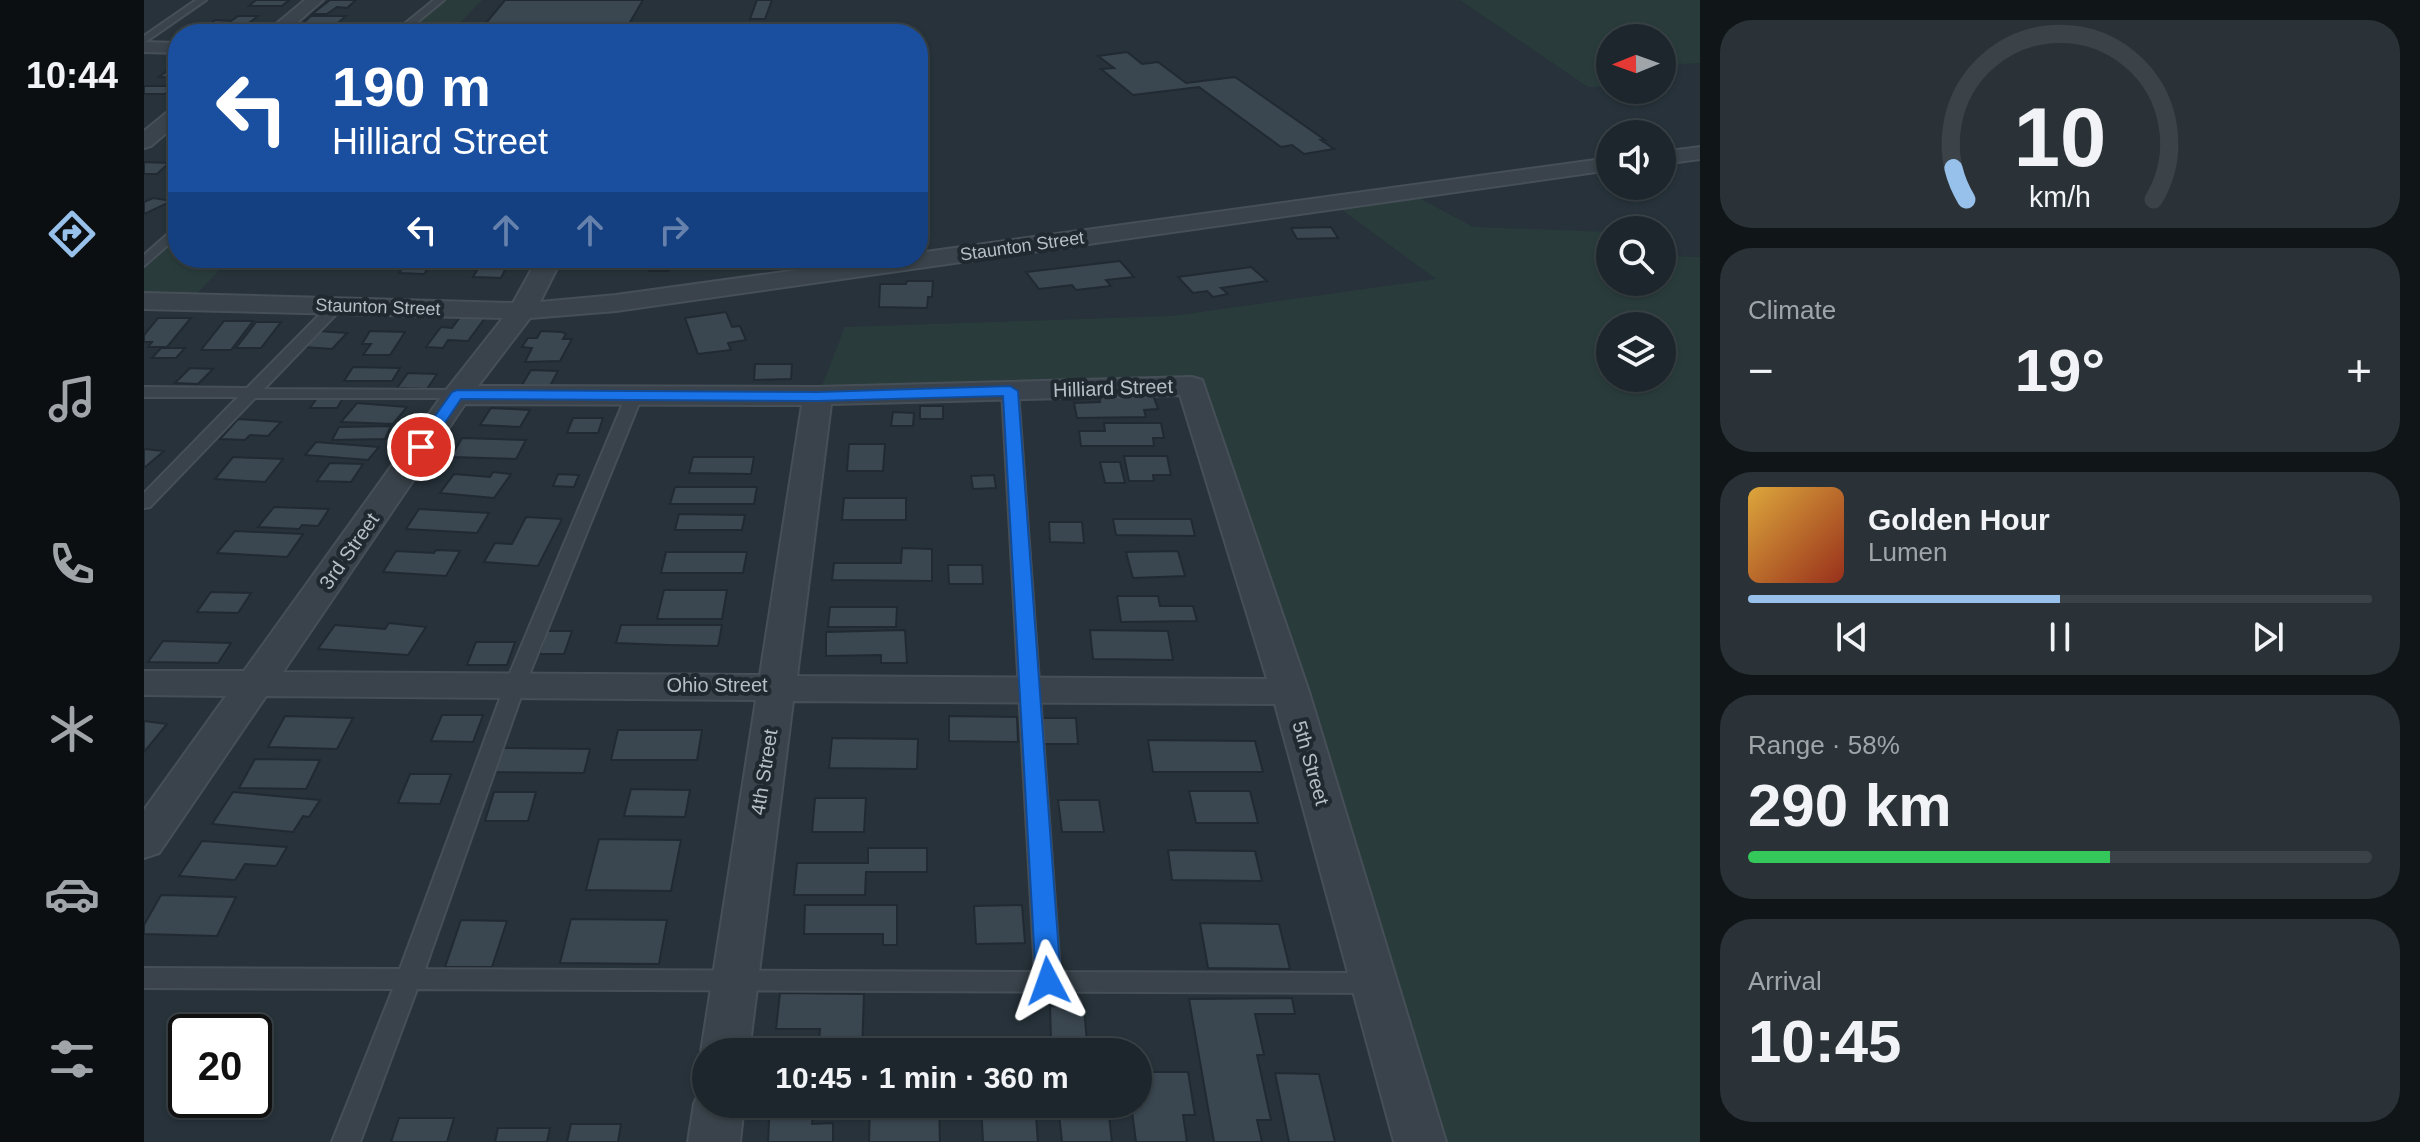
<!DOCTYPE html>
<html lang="en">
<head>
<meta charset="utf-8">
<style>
  body { margin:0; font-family:Arial,sans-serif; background:#2a3238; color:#f1f3f6; height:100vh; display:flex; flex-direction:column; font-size:30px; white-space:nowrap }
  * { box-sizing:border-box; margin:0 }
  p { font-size:26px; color:#a0a5a9 }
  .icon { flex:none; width:44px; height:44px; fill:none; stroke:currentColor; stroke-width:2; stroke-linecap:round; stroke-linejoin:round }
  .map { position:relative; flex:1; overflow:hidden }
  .panel { display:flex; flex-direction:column; gap:20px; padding:20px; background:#101518; width:720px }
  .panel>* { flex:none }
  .banner { position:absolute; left:24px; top:24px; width:760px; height:244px; border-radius:32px; box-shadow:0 2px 6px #0004,0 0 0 2px #3b4348; background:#1a4fa0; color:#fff; overflow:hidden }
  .needle { width:52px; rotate:269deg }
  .controls { position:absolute; left:1452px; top:24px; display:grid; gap:16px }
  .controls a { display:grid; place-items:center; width:80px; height:80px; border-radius:50%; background:#1d262c; box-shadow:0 2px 6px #0004,0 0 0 2px #3b4348; font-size:40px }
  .speed { position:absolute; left:24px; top:1014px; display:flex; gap:16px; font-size:40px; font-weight:700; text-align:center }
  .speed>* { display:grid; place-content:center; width:104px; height:104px; border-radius:50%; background:#1d262c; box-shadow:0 2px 6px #0004,0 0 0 2px #3b4348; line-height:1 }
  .speed .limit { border:4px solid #111; border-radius:12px; background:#fff; color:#111 }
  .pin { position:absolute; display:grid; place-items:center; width:68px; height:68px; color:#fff; margin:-34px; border:4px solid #fff; border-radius:50%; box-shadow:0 2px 8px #0007 }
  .me { position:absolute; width:88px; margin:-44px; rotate:356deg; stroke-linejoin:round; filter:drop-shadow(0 0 6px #0008) }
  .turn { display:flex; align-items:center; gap:28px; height:168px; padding:0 32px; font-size:36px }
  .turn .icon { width:104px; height:104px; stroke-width:2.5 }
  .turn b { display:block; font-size:56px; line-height:68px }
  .lanes { display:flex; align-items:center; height:76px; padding:0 32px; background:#0003; justify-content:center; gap:40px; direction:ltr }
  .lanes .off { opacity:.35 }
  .big { font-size:60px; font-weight:700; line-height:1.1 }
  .panel .widget { flex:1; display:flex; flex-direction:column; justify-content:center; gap:12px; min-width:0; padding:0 28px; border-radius:32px; background:#2a3238 }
  .panel .dial { align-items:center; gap:0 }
  .dial svg { height:208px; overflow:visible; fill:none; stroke:#3b4348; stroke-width:7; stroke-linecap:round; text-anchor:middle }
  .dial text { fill:#f1f3f6; stroke:none }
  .song { display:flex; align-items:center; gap:24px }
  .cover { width:96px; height:96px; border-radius:12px; background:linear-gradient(135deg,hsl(40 70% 55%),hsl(10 70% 35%)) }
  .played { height:8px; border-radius:4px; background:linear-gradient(90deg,#97c1ea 50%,#3b4348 50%) }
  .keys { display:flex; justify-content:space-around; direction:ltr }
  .heat { display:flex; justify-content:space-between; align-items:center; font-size:44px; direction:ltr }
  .charge { height:12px; border-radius:6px; background:linear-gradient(90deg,#34c759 58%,#3b4348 0) }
  .trip { position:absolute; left:548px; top:1038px; width:460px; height:80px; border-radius:40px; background:#1d262c; box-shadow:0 2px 6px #0004,0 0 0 2px #3b4348; font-weight:700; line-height:80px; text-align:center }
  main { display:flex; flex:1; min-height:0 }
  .menu { display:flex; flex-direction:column; width:144px; justify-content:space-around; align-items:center; background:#0c0f12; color:#a0a5a9 }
  .menu .icon { width:56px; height:56px }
  .menu .selected { color:#97c1ea }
  .menu b { font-size:36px; color:#f1f3f6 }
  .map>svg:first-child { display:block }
  .green { fill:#293c3b; fill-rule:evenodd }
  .building { fill:#3a4650; stroke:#212a32; stroke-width:2 }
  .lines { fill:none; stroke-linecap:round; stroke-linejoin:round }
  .lane-casing { stroke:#464f57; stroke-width:4 }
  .street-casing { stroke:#464f57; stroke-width:4 }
  .lane { fill:#3a434b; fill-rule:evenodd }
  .street { fill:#3a434b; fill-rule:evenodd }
  .route { fill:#1a73e8; stroke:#114b97; stroke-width:2 }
  .labels { text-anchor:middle; stroke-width:8; stroke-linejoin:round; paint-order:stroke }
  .far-street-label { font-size:18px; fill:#b6bec6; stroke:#202830 }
  .street-label { font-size:20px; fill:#b6bec6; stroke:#202830 }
</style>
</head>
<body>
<main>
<nav class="menu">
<b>10:44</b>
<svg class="icon selected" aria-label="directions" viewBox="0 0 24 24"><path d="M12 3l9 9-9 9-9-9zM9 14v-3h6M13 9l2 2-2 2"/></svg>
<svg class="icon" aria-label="music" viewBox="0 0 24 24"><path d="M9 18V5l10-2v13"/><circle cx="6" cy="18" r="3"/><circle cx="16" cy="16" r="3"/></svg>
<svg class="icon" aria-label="phone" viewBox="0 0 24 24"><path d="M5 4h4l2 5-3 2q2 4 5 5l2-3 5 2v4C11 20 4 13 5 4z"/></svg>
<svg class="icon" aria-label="climate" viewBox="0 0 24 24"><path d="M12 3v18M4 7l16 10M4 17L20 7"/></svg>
<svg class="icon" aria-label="car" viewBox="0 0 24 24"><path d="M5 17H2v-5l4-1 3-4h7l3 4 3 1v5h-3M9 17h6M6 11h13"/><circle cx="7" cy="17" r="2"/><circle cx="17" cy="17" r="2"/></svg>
<svg class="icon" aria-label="filters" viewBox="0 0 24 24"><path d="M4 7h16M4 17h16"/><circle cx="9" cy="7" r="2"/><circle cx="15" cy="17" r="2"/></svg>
</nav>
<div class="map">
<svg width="1556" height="1142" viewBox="0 0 1556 1142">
  <rect width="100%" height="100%" fill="#27323a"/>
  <path class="green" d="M296,0H338L305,34H253Z
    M1316,0H1556V63L1518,65V38H1466V86L1444,87Z
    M1262,191L1329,227L1466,232V282H1518V256L1556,257V1142H1276L1048,386L674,396L701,327L1028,316L1292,279L1186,201ZM1466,326H1518V378H1466Z
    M34,229V258H87L45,302L0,301V262Z"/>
  <path class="building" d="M112,0H145L138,6H105Z
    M186,0H212L203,8L193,7L183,14H168Z
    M361,0H499L479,34H333Z
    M613,0H628L621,19H606Z
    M94,16H114L101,26H64L71,20L87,21Z
    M167,16H202L194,23H159Z
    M60,29H97L91,34H53Z
    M983,52L998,64L1014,62L1042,83L1091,77L1181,140H1177L1190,149L1160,154L1148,145L1137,147L1055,87L989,95L957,69L970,68L954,56Z
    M32,64L34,78L15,77Z
    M0,86H30L21,94H0Z
    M0,162L25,163L13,174H0Z
    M9,198L28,201L0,214V202Z
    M1187,227L1194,238L1153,239L1147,228Z
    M225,258H247L241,266H219Z
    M266,258H291L280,274L255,273Z
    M504,258H527L524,271H505L507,264H503Z
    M976,261L990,277L962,280L967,286L932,290L928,285L895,289L882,272Z
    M338,262H365L357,278L329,277Z
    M1107,267L1123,281L1077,288L1084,294L1069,297L1063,291L1049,293L1034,277Z
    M763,281H789L788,297H784L783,308L735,307L736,284H762Z
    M582,312L588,327L596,326L602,340L584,343L587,350L554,354L541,318Z
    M316,317L341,318L324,341L304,340L299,348L282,347L297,327L308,328Z
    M14,318H47L23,347H4L8,342H0V335Z
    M80,321H109L87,350H57Z
    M112,322H137L117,348H92Z
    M174,331L203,333L188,349L159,347Z
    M226,331L261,332L246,355H219L227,344H218Z
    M397,331L418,332L422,334L419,339H428L416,361L381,362L388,348L378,347L384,338H393Z
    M17,348H41L32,358H8Z
    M611,364H648L647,379L610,380Z
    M209,367L256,368L248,381H200Z
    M46,368L69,369L54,384L31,383Z
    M387,370L414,371L406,386L378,385Z
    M264,373L293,374L283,389L253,388Z
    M1009,395L1014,409L1000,410L1002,417L933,418L930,403L956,402L955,396Z
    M173,398H199L193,408H166Z
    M213,403L263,407L249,424L197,422Z
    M776,406H799V419H776Z
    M347,408L386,410L376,427L336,425Z
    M749,412L770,413L769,426H747Z
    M429,418H459L454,433H423Z
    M94,419L137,422L124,436L106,435L101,440L76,439Z
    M960,423H1017L1020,438H1009L1010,446H937L935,431H961Z
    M247,426L241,439L188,440L195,427Z
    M318,438L382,440L372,459L307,457Z
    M172,442L235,447L224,460L161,455Z
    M705,444H741L739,471H703Z
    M0,449L20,451L0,468Z
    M980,456H1023L1027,475H1009L1010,481H985Z
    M89,457L139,459L121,482L71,479Z
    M549,457H610L607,474L545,473Z
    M956,462H976L981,483H961Z
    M186,463L219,464L207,482L173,481Z
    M349,472L367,474L350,498L296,493L310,474L346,477Z
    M414,474L435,475L430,487L409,486Z
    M850,475L852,488L829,489L827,476Z
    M531,487H613L610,504H526Z
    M700,498H762V520H698Z
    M130,507L185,509L174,526L158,525L155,529L114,527Z
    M275,509L345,513L333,533L262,529Z
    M535,514L601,515L598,530H531Z
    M382,517L418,519L394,566L340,562L351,543L368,544Z
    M969,519H1047L1051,536L972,535Z
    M905,522H938L940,543L906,542Z
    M91,531L159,534L143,557L73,553Z
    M758,548L788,549V581L688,580L690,563H757Z
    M292,550L316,551L302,576L239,572L252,551L290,553Z
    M1034,551L1041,576L989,578L982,552Z
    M522,552H603L599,573H517Z
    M804,565H838L839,584H805Z
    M520,590H583L578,619H513Z
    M67,592L107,593L94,613L53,612Z
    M973,596H1014L1016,606H1049L1053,621L977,622Z
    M686,607H753L752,627H684Z
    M245,623L282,627L264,655L174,649L191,625L241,629Z
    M477,625H578L574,646L524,645L472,643Z
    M761,630L763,663H737V655L682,656V632Z
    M946,630L1024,631L1029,660L949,659Z
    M403,631H428L420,654H395Z
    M19,641L87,643L74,663L4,662Z
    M332,642H371L363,665H323Z
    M298,715H339L329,742L287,741Z
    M141,716L209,718L193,749L124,747Z
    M805,716L873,717L874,742L805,741Z
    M894,718H932L934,744H896Z
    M0,721L23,724L0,752Z
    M474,730H558L553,760H467Z
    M688,738L774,739L773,769L685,768Z
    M1004,740L1111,741L1119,772H1009Z
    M358,748L446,749L440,773L350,772Z
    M111,759L176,760L162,789L95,788Z
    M266,774H307L296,804L254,803Z
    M487,789L546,790L541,817L480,816Z
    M1045,791H1106L1114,823H1052Z
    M89,792L176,800L165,817L159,816L149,832L68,824Z
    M350,792H392L384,821H341Z
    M671,798H722L720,832H668Z
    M914,800H955L960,832H918Z
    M455,839L537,840L527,891L442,890Z
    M58,841L143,847L132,866L101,864L91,880L35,876Z
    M724,848H783V872H722L721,895H650L653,863H724Z
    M1024,850L1111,851L1118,881L1028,880Z
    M17,895L92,897L73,936L0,934V925Z
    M661,905H753V945H739V934H660Z
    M878,905L881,943L832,944L830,906Z
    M427,919L523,920L515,964L416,963Z
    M317,920L363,921L348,967H301Z
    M1056,923L1135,924L1146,969L1064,968Z
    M636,993L720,994L718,1052H674L676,1029H632Z
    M1148,998L1151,1014H1111L1120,1055H1113L1127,1120H1113L1118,1142H1070L1045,999Z
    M906,1006L940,1007L943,1043L907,1041Z
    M994,1072H1044L1051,1115H1039L1043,1142H992L987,1104H994Z
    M1131,1073L1175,1074L1191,1142H1145Z
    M626,1104H669L668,1124L689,1123V1142H624Z
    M726,1104H795L796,1142H725Z
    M837,1104H891L894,1142H839Z
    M914,1104H977L979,1115L965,1116L968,1142H918Z
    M255,1118H310L303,1142H247Z
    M427,1124H477L474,1142H423Z
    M354,1128H406L403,1142H351Z"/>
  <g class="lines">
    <defs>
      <path id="lane" d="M52,0H62L0,43V36Z
        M290,0H300L259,34H248Z
        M34,225V236L0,266V255Z
        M192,302L197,303V309L120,389L313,390L321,395L318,398H111L6,507L0,508V493L94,397H0V387L103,388L187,303Z
        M866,386L874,391L916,972L1229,973L1238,976L1241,983L1238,990L1229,993L273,989L216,1142H188L249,989L0,988V968L256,969L361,685L482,396L490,391L498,396L381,685L281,969L891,972L858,391Z"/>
      <path id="street" d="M161,0H179L140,34H120Z
        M0,42L34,43V53L0,52Z
        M34,107V123L7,146L0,148V131L27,109Z
        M1556,147V159L1518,164V152Z
        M1466,158V170L472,311L386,318L334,386L674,387L1048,377L1058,380L1165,692L1302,1142H1250L1131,704L649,701L605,1052H562V1063L557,1052L612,700L122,696L15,853L0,858V810L82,696L0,695V671H100L303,389L359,318L0,309V293L369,303L394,258H418L396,302L472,295L741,258H774V253ZM1036,395L1123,679L653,676L687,404ZM321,404L658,405L616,675L139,672Z
        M562,1087V1104H600L596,1142H544L550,1104L557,1088Z"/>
    </defs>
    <use href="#lane" class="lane-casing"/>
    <use href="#street" class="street-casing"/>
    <use href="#lane" class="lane"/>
    <use href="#street" class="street"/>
  </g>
  <path class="route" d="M866,386L874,391L917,981L913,988L904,991L896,988L892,981L859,396L674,401L317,399L282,451H271L269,447L308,392L313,390L674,392Z"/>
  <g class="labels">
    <g class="far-street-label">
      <text transform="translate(878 246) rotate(-8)" y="6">Staunton Street</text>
      <text transform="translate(234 307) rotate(2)" y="6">Staunton Street</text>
    </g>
    <g class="street-label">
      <text transform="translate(969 388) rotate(-2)" y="7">Hilliard Street</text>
      <text transform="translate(205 551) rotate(-55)" y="7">3rd Street</text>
      <text x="573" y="692">Ohio Street</text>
      <text transform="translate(1167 763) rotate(74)" y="7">5th Street</text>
      <text transform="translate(620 772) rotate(-81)" y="7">4th Street</text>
    </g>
  </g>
</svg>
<div class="controls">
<a><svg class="needle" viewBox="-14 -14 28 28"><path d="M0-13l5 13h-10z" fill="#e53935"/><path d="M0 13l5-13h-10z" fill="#a0a5a9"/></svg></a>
<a><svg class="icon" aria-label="sound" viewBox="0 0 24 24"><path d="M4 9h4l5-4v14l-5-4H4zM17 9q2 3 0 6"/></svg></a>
<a><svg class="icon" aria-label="search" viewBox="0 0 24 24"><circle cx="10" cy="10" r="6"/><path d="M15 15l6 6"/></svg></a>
<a><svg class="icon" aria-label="layers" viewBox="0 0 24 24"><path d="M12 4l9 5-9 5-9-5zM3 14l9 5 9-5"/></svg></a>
</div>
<div class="speed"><div class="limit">20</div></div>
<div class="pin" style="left:277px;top:447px;background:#d93025"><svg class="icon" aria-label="arrive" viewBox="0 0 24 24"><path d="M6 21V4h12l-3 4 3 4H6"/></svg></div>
<svg class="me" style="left:904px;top:981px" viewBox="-20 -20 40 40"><path d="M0-17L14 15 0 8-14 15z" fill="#1a73e8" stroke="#fff" stroke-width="4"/></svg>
<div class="trip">10:45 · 1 min · 360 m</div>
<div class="banner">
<div class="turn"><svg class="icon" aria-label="left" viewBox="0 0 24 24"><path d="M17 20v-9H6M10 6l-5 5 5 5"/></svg><div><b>190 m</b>Hilliard Street</div></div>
<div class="lanes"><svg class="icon" aria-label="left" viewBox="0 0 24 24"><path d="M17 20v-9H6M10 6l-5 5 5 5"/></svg><svg class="icon off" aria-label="ahead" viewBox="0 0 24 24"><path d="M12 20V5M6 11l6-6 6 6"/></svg><svg class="icon off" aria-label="ahead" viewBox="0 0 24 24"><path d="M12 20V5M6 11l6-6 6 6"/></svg><svg class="icon off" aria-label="right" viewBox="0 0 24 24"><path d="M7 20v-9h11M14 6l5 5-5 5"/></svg></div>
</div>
</div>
<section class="panel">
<div class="widget dial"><svg viewBox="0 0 100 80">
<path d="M14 69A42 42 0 1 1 86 69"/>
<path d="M14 69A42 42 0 0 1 9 57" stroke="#97c1ea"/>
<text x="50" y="56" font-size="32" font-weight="700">10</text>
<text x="50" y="72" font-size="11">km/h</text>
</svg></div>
<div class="widget"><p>Climate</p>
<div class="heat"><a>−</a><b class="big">19°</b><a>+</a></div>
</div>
<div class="widget">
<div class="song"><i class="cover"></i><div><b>Golden Hour</b><p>Lumen</p></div></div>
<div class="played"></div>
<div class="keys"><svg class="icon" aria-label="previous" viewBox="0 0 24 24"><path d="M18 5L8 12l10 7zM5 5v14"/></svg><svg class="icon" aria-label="pause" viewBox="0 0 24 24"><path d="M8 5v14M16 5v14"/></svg><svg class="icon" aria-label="next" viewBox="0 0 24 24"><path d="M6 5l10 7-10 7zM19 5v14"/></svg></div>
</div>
<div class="widget"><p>Range · 58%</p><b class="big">290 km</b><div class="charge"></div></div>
<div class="widget"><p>Arrival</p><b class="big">10:45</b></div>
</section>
</main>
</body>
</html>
